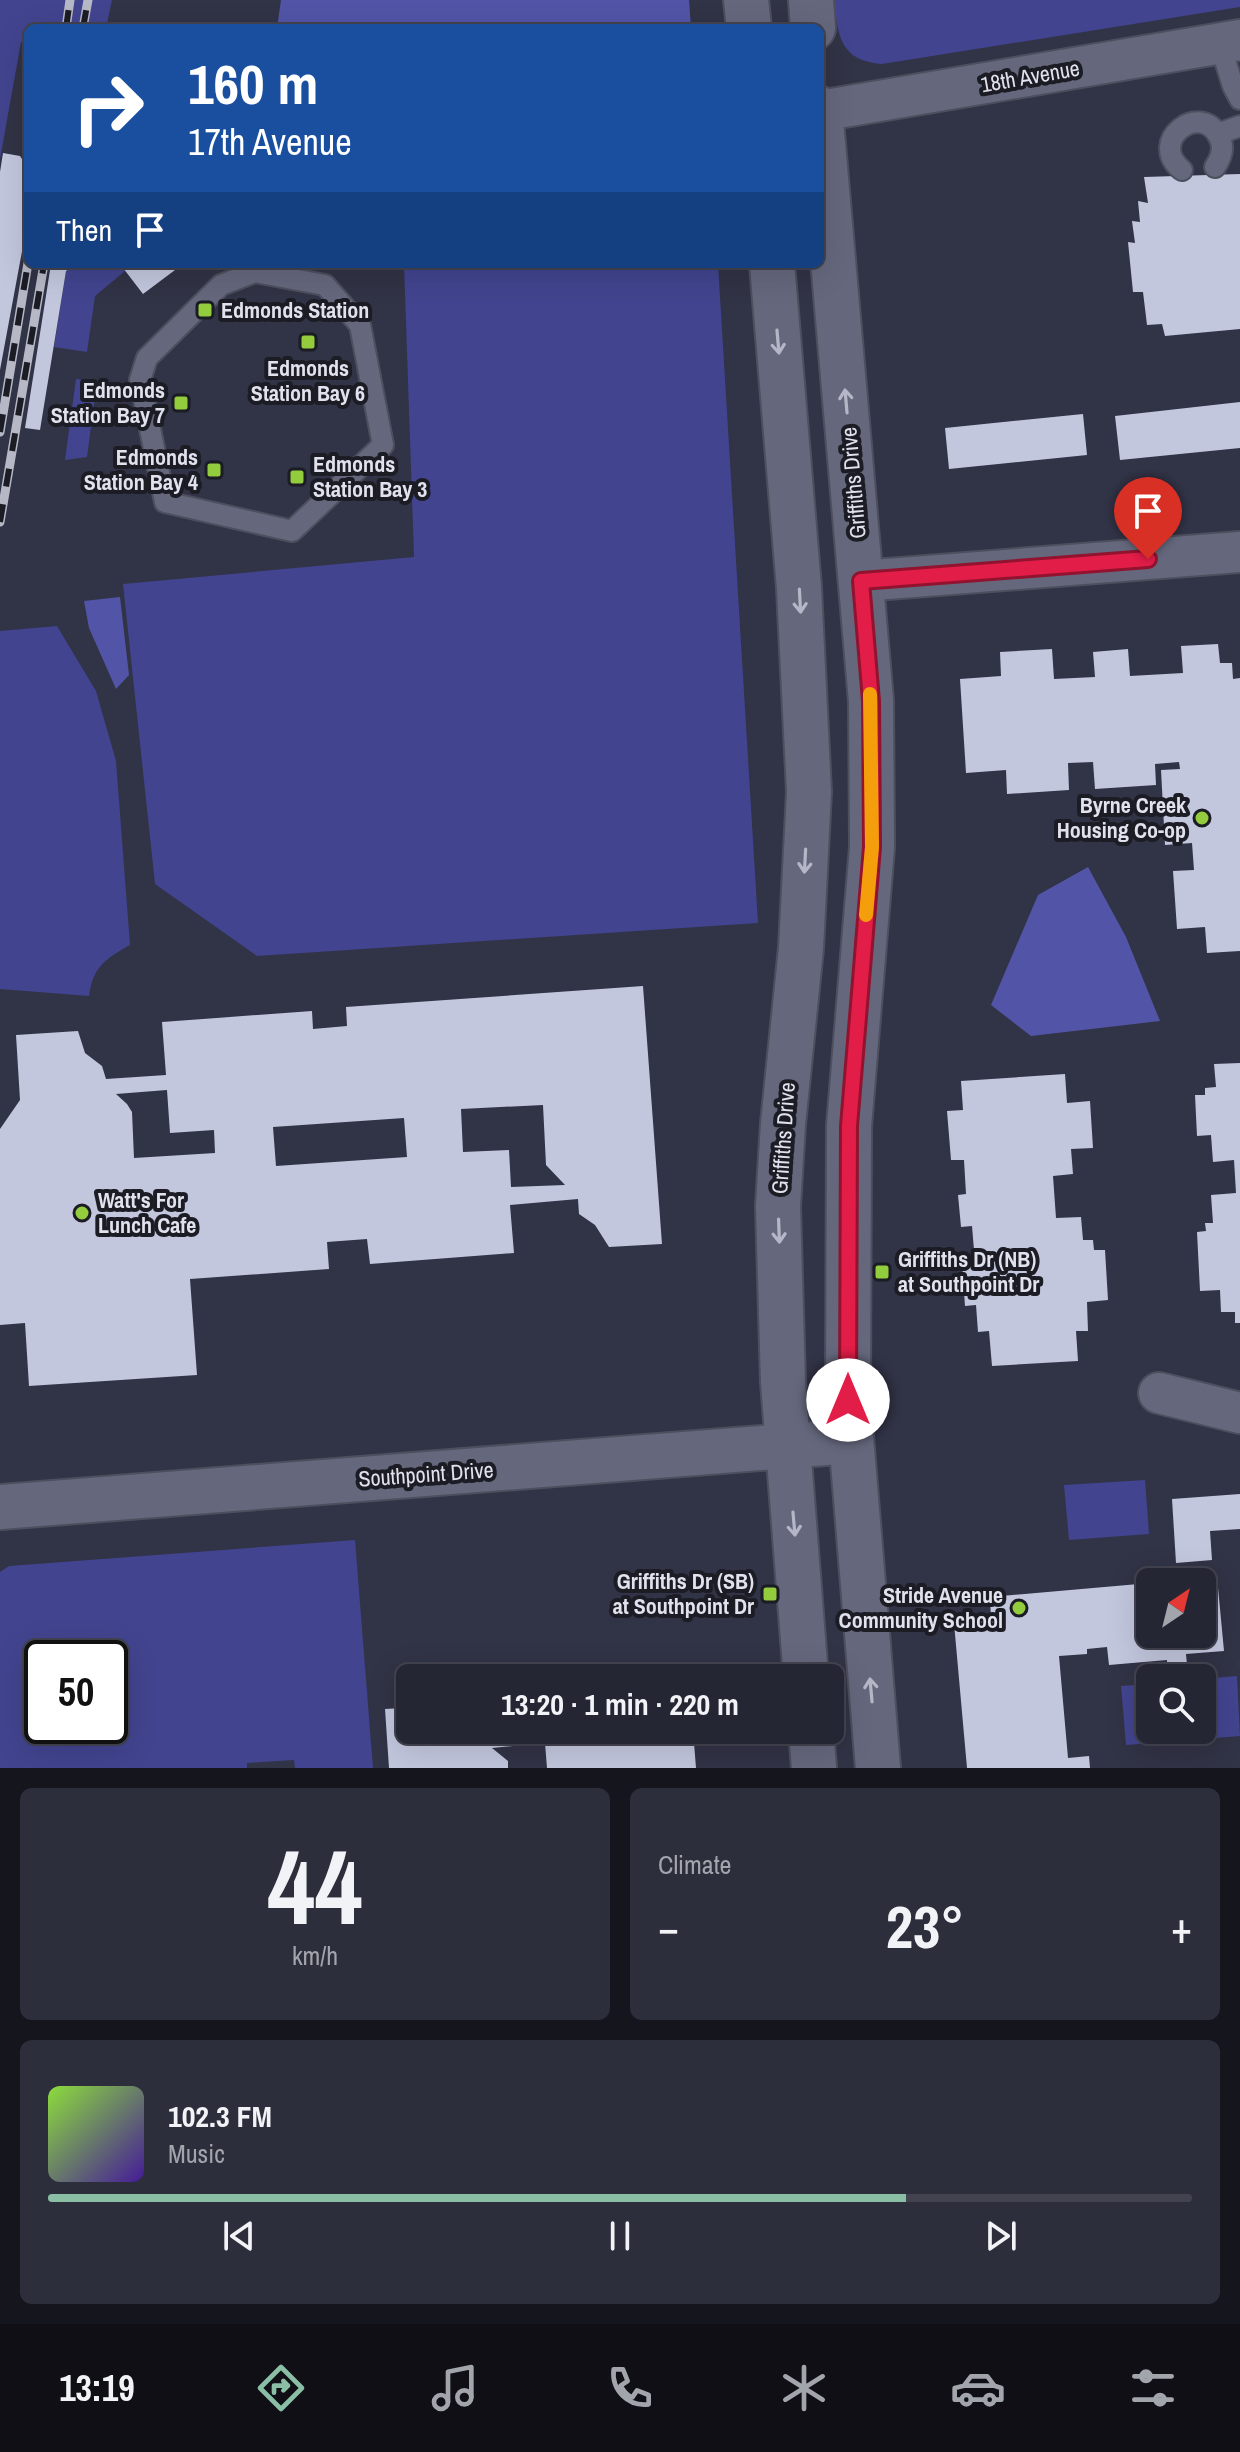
<!DOCTYPE html>
<html lang="en">
<head>
<meta charset="utf-8">
<style>
  body { margin:0; font-family:"Archivo Narrow",sans-serif; background:#2d2e3c; color:#f1f3f6; height:100vh; display:flex; flex-direction:column; font-size:30px; white-space:nowrap }
  * { box-sizing:border-box; margin:0 }
  p { font-size:26px; color:#a3a5ac }
  .icon { flex:none; width:44px; height:44px; fill:none; stroke:currentColor; stroke-width:2; stroke-linecap:round; stroke-linejoin:round }
  .map { position:relative; height:1768px; overflow:hidden }
  .drawer { display:flex; flex-direction:column; gap:20px; padding:20px; background:#14151d; flex:1 }
  .drawer>* { flex:none }
  .top-card { position:absolute; left:24px; top:24px; width:800px; height:244px; border-radius:12px; box-shadow:0 8px 32px #0002,0 0 0 2px #42434f; background:#1a4fa0; color:#fff; overflow:hidden }
  .needle { width:52px; rotate:35deg }
  .controls { position:absolute; left:1136px; top:1568px; display:grid; gap:16px }
  .controls a { display:grid; place-items:center; width:80px; height:80px; border-radius:12px; background:#252634; box-shadow:0 8px 32px #0002,0 0 0 2px #42434f; font-size:40px }
  .speed { position:absolute; left:24px; top:1640px; display:flex; gap:16px; font-size:40px; font-weight:700; text-align:center }
  .speed>* { display:grid; place-content:center; width:104px; height:104px; border-radius:50%; background:#252634; box-shadow:0 8px 32px #0002,0 0 0 2px #42434f; line-height:1 }
  .speed .limit { border:4px solid #111; border-radius:12px; background:#fff; color:#111 }
  .pin { position:absolute; display:grid; place-items:center; width:68px; height:68px; color:#fff; margin:-82px -34px; border-radius:50% 50% 50% 0; rotate:-45deg; box-shadow:0 0 8px #0007 }
  .pin .icon { rotate:45deg }
  .me { position:absolute; width:88px; margin:-44px; rotate:0deg; stroke-linejoin:round; filter:drop-shadow(0 0 6px #0008) }
  .turn { display:flex; align-items:center; gap:28px; height:168px; padding:0 32px; font-size:36px }
  .turn .icon { width:104px; height:104px; stroke-width:2.5 }
  .turn b { display:block; font-size:56px; line-height:68px }
  .then { display:flex; align-items:center; height:76px; padding:0 32px; background:#0003; gap:16px; font-size:30px }
  .big { font-size:60px; font-weight:800; line-height:1.1 }
  .drawer .widget { flex:1; display:flex; flex-direction:column; justify-content:center; gap:12px; min-width:0; padding:0 28px; border-radius:12px; background:#2d2e3c }
  .drawer .dial { align-items:center; gap:0 }
  .dial b { font-size:104px; line-height:1 }
  .song { display:flex; align-items:center; gap:24px }
  .cover { width:96px; height:96px; border-radius:12px; background:linear-gradient(135deg,hsl(90 70% 55%),hsl(260 70% 35%)) }
  .played { height:8px; border-radius:4px; background:linear-gradient(90deg,#8abfa5 75%,#42434f 75%) }
  .keys { display:flex; justify-content:space-around; direction:ltr }
  .heat { display:flex; justify-content:space-between; align-items:center; font-size:44px; direction:ltr }
  .drawer .tiles { flex:1; display:grid; gap:20px; grid-template-columns:1fr 1fr }
  .widget:last-child { grid-column:span 2 }
  .trip { position:absolute; left:396px; top:1664px; width:448px; height:80px; border-radius:12px; background:#252634; box-shadow:0 8px 32px #0002,0 0 0 2px #42434f; font-weight:800; line-height:80px; text-align:center }
  .dock { display:flex; height:128px; justify-content:space-around; align-items:center; background:#0f0f15; color:#a3a5ac }
  .dock .icon { width:56px; height:56px }
  .dock .selected { color:#8abfa5 }
  .dock b { font-size:36px; color:#f1f3f6 }
  .map>svg:first-child { display:block }
  .green { fill:#42448f; fill-rule:evenodd }
  .forest { fill:#5255a7 }
  .building { fill:#c3c7de; fill-rule:evenodd }
  .lines { fill:none; stroke-linecap:round; stroke-linejoin:round }
  .service-casing { stroke:#4d4f5e; stroke-width:24 }
  .minor-casing { stroke:#4d4f5e; stroke-width:44 }
  .tertiary-casing { stroke:#4d4f5e; stroke-width:48 }
  .secondary-casing { stroke:#4d4f5e; stroke-width:48 }
  .service { stroke:#65687d; stroke-width:20 }
  .minor { stroke:#65687d; stroke-width:40 }
  .tertiary { stroke:#65687d; stroke-width:44 }
  .secondary { stroke:#65687d; stroke-width:44 }
  .rail-casing { stroke:#b6b8c6; stroke-width:9 }
  .rail { stroke:#1b1c24; stroke-width:6; stroke-dasharray:18; stroke-linecap:butt }
  .oneway { stroke:#b5b7c6 }
  .route-casing { stroke:#92132f; stroke-width:20 }
  .route { stroke:#e11d48; stroke-width:14 }
  .slow { stroke:#f59e0b; stroke-width:14 }
  .poi-dot { fill:#93cd3d; stroke:#1b1c24; stroke-width:3 }
  .labels { text-anchor:middle; stroke-width:8; stroke-linejoin:round; paint-order:stroke }
  .street-label { font-size:22px; fill:#e0e2ee; stroke:#1b1c24 }
  .poi-label { font-size:22px; font-weight:bold; fill:#e0e2ee; stroke:#1b1c24; text-anchor:end }
</style>
</head>
<body>
<div class="map">
<svg width="1240" height="1768" viewBox="0 0 1240 1768">
  <rect width="100%" height="100%" fill="#313346"/>
  <path class="green" d="M0,0H112L106,28H28V43L21,42L0,159Z
    M834,0H1240V7L882,64C840,61 838,36 834,0Z
    M76,264H120L125,271L95,296L87,352L54,347L66,271Z
    M404,264H718L758,923L257,956L155,884L123,584L414,557Z
    M76,379L97,382L87,457L65,460Z
    M57,626L96,691L116,761L130,945C105,959 93,967 89,996L0,989V631Z
    M1145,1480L1149,1534L1069,1540L1064,1485Z
    M355,1540L373,1768H295L294,1760L247,1763V1768H0V1572L9,1566ZM42,1658H110V1726H42Z
    M1237,1676L1240,1736L1126,1745L1121,1686L1150,1684V1730H1202V1679Z"/>
  <path class="forest" d="M281,0H689L691,28H277Z
    M120,597L129,675L116,689L89,628L84,601Z
    M1088,867L1126,937L1160,1021L1031,1036L991,1005L1038,895Z"/>
  <path class="building" d="M26,134L28,219L0,370V172L3,153L20,156L22,159Z
    M1240,174V329L1165,336L1162,324L1147,325L1143,292H1133L1128,242L1135,243L1132,221L1140,222L1138,201L1148,203L1144,177Z
    M51,264H76L66,271L40,430L25,428Z
    M120,264H183L143,294Z
    M1240,402V448L1120,460L1115,416Z
    M1083,414L1087,455L949,469L945,428Z
    M1218,644L1220,663H1232L1233,679L1240,678V951L1207,953L1205,927L1177,929L1173,871L1194,870L1192,843L1165,845L1161,770L1180,769L1179,762L1155,764L1156,785L1095,789L1093,762L1068,763L1069,790L1007,794L1006,770L966,773L960,679L1001,676L1000,652L1052,649L1054,679L1095,677L1093,652L1128,649L1130,676L1183,673L1181,646Z
    M643,986L662,1244L609,1247L595,1225L579,1214L578,1199L510,1205L514,1253L370,1264L367,1239L327,1242L329,1269L190,1279L197,1375L29,1386L25,1323L0,1325V1129L20,1100L16,1035L78,1031L85,1053L102,1066L106,1079L166,1075L162,1022L312,1011L313,1029L347,1026L346,1007ZM167,1090L170,1133L214,1130L215,1153L134,1158L132,1112L127,1104L116,1094ZM543,1105L546,1165L565,1185L511,1187L509,1150L463,1152L461,1109ZM404,1118L407,1157L276,1166L273,1127Z
    M1240,1063V1323H1235V1312H1221L1220,1290L1200,1291L1197,1232L1206,1231L1205,1223H1213L1211,1195L1236,1193L1234,1160L1213,1162L1211,1135L1197,1136L1195,1095H1205V1088L1216,1087L1214,1064Z
    M1065,1074L1067,1103L1090,1101L1093,1148L1071,1149L1073,1174L1053,1176L1056,1218L1081,1217L1083,1240H1093L1094,1250H1105L1108,1300L1087,1302L1088,1331H1076L1078,1361L992,1366L989,1331L978,1332L976,1305L965,1306L962,1263L975,1262L972,1226L961,1227L958,1195L966,1194L964,1160H951L947,1111L963,1110L961,1081Z
    M1240,1494V1529L1210,1531L1212,1560L1176,1563L1172,1499Z
    M1217,1577L1224,1651L1186,1654L1187,1665L1167,1667V1660L1109,1665L1107,1647L1087,1649V1654L1059,1656L1068,1758L1089,1756L1090,1768H967L954,1623L991,1620L990,1597L1150,1583V1634H1202V1582H1188V1580Z
    M689,1667L690,1678H574V1676Z
    M410,1688V1730H486L487,1732L693,1730L696,1768H547L545,1743L492,1748L508,1761V1768H389L385,1709L403,1708L402,1689Z"/>
  <g class="lines">
    <defs>
      <path id="service" d="M1220,44L1233,86L1240,99
        M1218,134L1240,126
        M1182,170C1146,141 1201,100 1219,137C1225,147 1221,158 1215,167
        M255,272L325,285L360,325L383,445L292,531L165,502L140,380L147,358L221,285Z"/>
      <path id="minor" d="M820,111L1240,40
        M861,581L1240,552
        M1159,1393L1240,1413"/>
      <path id="tertiary" d="M0,1507L851,1441"/>
      <path id="secondary" d="M746,0L749,28
        M811,0L813,28
        M820,109L871,701L872,847L849,1126L848,1400L878,1768
        M772,264L799,588L809,792L801,948L783,1124L778,1206L783,1382L806,1678
        M811,1730L814,1768"/>
    </defs>
    <use href="#service" class="service-casing"/>
    <use href="#minor" class="minor-casing"/>
    <use href="#tertiary" class="tertiary-casing"/>
    <use href="#secondary" class="secondary-casing"/>
    <use href="#service" class="service"/>
    <use href="#minor" class="minor"/>
    <use href="#tertiary" class="tertiary"/>
    <use href="#secondary" class="secondary"/>
    <defs>
      <path id="rail" d="M66,28L70,0
        M83,28L88,0
        M0,432L28,263
        M0,522L44,264"/>
    </defs>
    <use href="#rail" class="rail-casing"/>
    <use href="#rail" class="rail"/>
  </g>
  <defs><path id="oneway-shaft" d="M-6 0H5M1.5-3L5.5 0L1.5 3" fill="none" stroke-width="1.6" stroke-linecap="round" stroke-linejoin="round" transform="scale(2)"/></defs>
  <g class="oneway">
    <use href="#oneway-shaft" transform="translate(778 342) rotate(85)"/>
    <use href="#oneway-shaft" transform="translate(846 401) rotate(-95)"/>
    <use href="#oneway-shaft" transform="translate(800 601) rotate(87)"/>
    <use href="#oneway-shaft" transform="translate(805 861) rotate(93)"/>
    <use href="#oneway-shaft" transform="translate(779 1231) rotate(88)"/>
    <use href="#oneway-shaft" transform="translate(794 1524) rotate(85)"/>
    <use href="#oneway-shaft" transform="translate(871 1690) rotate(-95)"/>
  </g>
  <g class="lines">
    <defs>
      <path id="route" d="M848,1400L849,1126L872,847L871,701L861,581L1148,559"/>
    </defs>
    <use href="#route" class="route-casing"/>
    <use href="#route" class="route"/>
    <path class="slow" d="M866,915L872,847L870,694"/>
  </g>
  <g class="poi-dot">
    <rect x="197" y="302" width="16" height="16" rx="4"/>
    <rect x="300" y="334" width="16" height="16" rx="4"/>
    <rect x="173" y="395" width="16" height="16" rx="4"/>
    <rect x="206" y="462" width="16" height="16" rx="4"/>
    <rect x="289" y="469" width="16" height="16" rx="4"/>
    <circle cx="1202" cy="818" r="8"/>
    <circle cx="82" cy="1213" r="8"/>
    <rect x="874" y="1264" width="16" height="16" rx="4"/>
    <rect x="762" y="1586" width="16" height="16" rx="4"/>
    <circle cx="1019" cy="1608" r="8"/>
  </g>
  <g class="labels">
    <g class="street-label">
      <text transform="translate(1030 76) rotate(-10)" y="8">18th Avenue</text>
      <text transform="translate(853 483) rotate(-95)" y="8">Griffiths Drive</text>
      <text transform="translate(783 1138) rotate(-86)" y="8">Griffiths Drive</text>
      <text transform="translate(426 1474) rotate(-4)" y="8">Southpoint Drive</text>
    </g>
    <g class="poi-label">
      <text x="221" y="318" text-anchor="start">Edmonds Station</text>
      <text x="308" y="376" text-anchor="middle">Edmonds<tspan x="308" dy="25">Station Bay 6</tspan></text>
      <text x="165" y="398">Edmonds<tspan x="165" dy="25">Station Bay 7</tspan></text>
      <text x="198" y="465">Edmonds<tspan x="198" dy="25">Station Bay 4</tspan></text>
      <text x="313" y="472" text-anchor="start">Edmonds<tspan x="313" dy="25">Station Bay 3</tspan></text>
      <text x="1186" y="813">Byrne Creek<tspan x="1186" dy="25">Housing Co-op</tspan></text>
      <text x="98" y="1208" text-anchor="start">Watt's For<tspan x="98" dy="25">Lunch Cafe</tspan></text>
      <text x="898" y="1267" text-anchor="start">Griffiths Dr (NB)<tspan x="898" dy="25">at Southpoint Dr</tspan></text>
      <text x="754" y="1589">Griffiths Dr (SB)<tspan x="754" dy="25">at Southpoint Dr</tspan></text>
      <text x="1003" y="1603">Stride Avenue<tspan x="1003" dy="25">Community School</tspan></text>
    </g>
  </g>
</svg>
<div class="controls">
<a><svg class="needle" viewBox="-14 -14 28 28"><path d="M0-13l5 13h-10z" fill="#e53935"/><path d="M0 13l5-13h-10z" fill="#a3a5ac"/></svg></a>
<a><svg class="icon" aria-label="search" viewBox="0 0 24 24"><circle cx="10" cy="10" r="6"/><path d="M15 15l6 6"/></svg></a>
</div>
<div class="speed"><div class="limit">50</div></div>
<div class="pin" style="left:1148px;top:559px;background:#d93025"><svg class="icon" aria-label="arrive" viewBox="0 0 24 24"><path d="M6 21V4h12l-3 4 3 4H6"/></svg></div>
<svg class="me" style="left:848px;top:1400px" viewBox="-20 -20 40 40"><circle r="19" fill="#fff"/><path d="M0-13L10 11 0 6-10 11z" fill="#e11d48"/></svg>
<div class="trip">13:20 · 1 min · 220 m</div>
<div class="top-card">
<div class="turn"><svg class="icon" aria-label="right" viewBox="0 0 24 24"><path d="M7 20v-9h11M14 6l5 5-5 5"/></svg><div><b>160 m</b>17th Avenue</div></div>
<div class="then">Then<svg class="icon" aria-label="arrive" viewBox="0 0 24 24"><path d="M6 21V4h12l-3 4 3 4H6"/></svg></div>
</div>
</div>
<section class="drawer">
<div class="tiles">
<div class="widget dial"><b>44</b><p>km/h</p></div>
<div class="widget"><p>Climate</p>
<div class="heat"><a>−</a><b class="big">23°</b><a>+</a></div>
</div>
<div class="widget">
<div class="song"><i class="cover"></i><div><b>102.3 FM</b><p>Music</p></div></div>
<div class="played"></div>
<div class="keys"><svg class="icon" aria-label="previous" viewBox="0 0 24 24"><path d="M18 5L8 12l10 7zM5 5v14"/></svg><svg class="icon" aria-label="pause" viewBox="0 0 24 24"><path d="M8 5v14M16 5v14"/></svg><svg class="icon" aria-label="next" viewBox="0 0 24 24"><path d="M6 5l10 7-10 7zM19 5v14"/></svg></div>
</div>
</div>
</section>
<nav class="dock">
<b>13:19</b>
<svg class="icon selected" aria-label="directions" viewBox="0 0 24 24"><path d="M12 3l9 9-9 9-9-9zM9 14v-3h6M13 9l2 2-2 2"/></svg>
<svg class="icon" aria-label="music" viewBox="0 0 24 24"><path d="M9 18V5l10-2v13"/><circle cx="6" cy="18" r="3"/><circle cx="16" cy="16" r="3"/></svg>
<svg class="icon" aria-label="phone" viewBox="0 0 24 24"><path d="M5 4h4l2 5-3 2q2 4 5 5l2-3 5 2v4C11 20 4 13 5 4z"/></svg>
<svg class="icon" aria-label="climate" viewBox="0 0 24 24"><path d="M12 3v18M4 7l16 10M4 17L20 7"/></svg>
<svg class="icon" aria-label="car" viewBox="0 0 24 24"><path d="M5 17H2v-5l4-1 3-4h7l3 4 3 1v5h-3M9 17h6M6 11h13"/><circle cx="7" cy="17" r="2"/><circle cx="17" cy="17" r="2"/></svg>
<svg class="icon" aria-label="filters" viewBox="0 0 24 24"><path d="M4 7h16M4 17h16"/><circle cx="9" cy="7" r="2"/><circle cx="15" cy="17" r="2"/></svg>
</nav>
</body>
</html>
